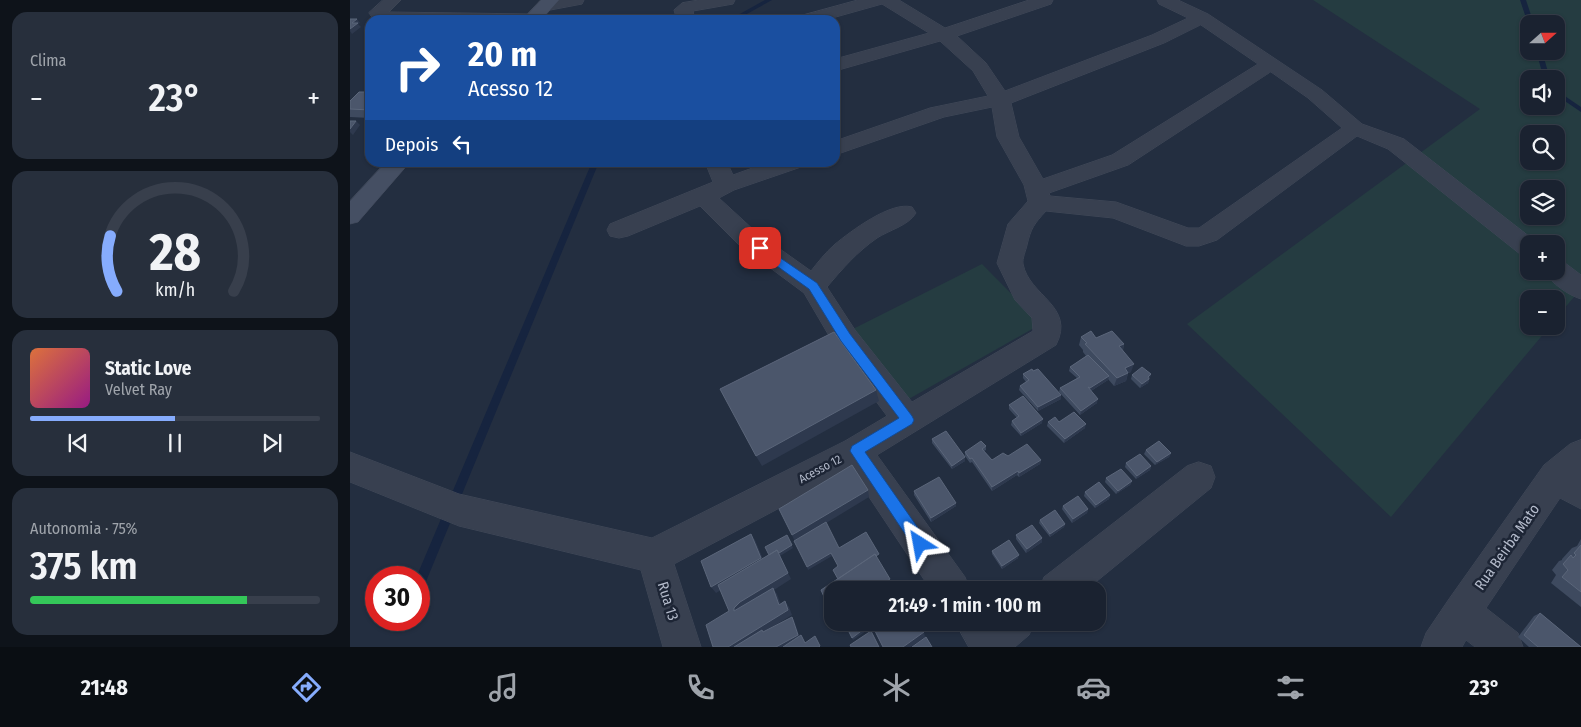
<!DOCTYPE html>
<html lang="pt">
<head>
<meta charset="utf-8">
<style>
  body { margin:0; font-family:"Fira Sans Condensed",sans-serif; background:#272f3c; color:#f1f3f6; height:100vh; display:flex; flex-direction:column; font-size:19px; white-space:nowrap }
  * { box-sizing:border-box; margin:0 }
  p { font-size:16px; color:#9fa4ab }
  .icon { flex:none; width:28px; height:28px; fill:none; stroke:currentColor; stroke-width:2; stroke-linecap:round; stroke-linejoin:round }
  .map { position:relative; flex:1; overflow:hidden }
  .details { display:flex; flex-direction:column; gap:12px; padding:12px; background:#0e131a; width:350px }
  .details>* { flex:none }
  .guide { position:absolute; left:15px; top:15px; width:475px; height:152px; border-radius:15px; box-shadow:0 1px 4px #0004,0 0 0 1px #383f4c; background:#1a4fa0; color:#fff; overflow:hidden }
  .needle { width:32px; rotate:69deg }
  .fabs { position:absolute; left:1170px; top:15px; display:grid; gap:10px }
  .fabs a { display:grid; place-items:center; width:45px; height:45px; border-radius:10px; background:#1a2230; box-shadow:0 1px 4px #0004,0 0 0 1px #383f4c; font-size:25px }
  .speed { position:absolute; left:15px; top:566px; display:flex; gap:10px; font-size:25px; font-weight:700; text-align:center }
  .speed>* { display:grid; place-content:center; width:65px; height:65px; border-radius:50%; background:#1a2230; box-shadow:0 1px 4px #0004,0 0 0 1px #383f4c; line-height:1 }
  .speed .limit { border:8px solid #d22; background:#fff; color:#111 }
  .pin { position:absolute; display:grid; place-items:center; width:42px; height:42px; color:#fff; margin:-21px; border-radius:10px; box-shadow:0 2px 8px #0006 }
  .me { position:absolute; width:55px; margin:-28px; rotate:326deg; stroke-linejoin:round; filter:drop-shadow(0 0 4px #0008) }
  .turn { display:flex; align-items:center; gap:18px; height:105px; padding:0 20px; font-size:22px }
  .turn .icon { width:65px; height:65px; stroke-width:2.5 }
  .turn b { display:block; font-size:35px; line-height:42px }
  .then { display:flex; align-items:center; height:48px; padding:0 20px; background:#0003; gap:10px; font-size:19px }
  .big { font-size:38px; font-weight:600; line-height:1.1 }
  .details .tile { flex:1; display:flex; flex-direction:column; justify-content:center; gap:8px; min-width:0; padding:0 18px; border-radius:15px; background:#272f3c }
  .details .dial { align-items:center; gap:0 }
  .dial svg { height:130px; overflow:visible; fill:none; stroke:#383f4c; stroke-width:7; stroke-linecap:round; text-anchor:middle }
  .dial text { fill:#f1f3f6; stroke:none }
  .song { display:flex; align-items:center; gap:15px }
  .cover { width:60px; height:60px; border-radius:8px; background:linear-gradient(135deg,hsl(20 70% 55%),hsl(310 70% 35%)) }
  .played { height:5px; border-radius:2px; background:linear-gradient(90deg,#86acfd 50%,#383f4c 50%) }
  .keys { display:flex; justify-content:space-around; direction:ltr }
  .heat { display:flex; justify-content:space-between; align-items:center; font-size:28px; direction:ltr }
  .charge { height:8px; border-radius:4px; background:linear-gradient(90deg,#34c759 75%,#383f4c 0) }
  .trip { position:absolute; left:474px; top:581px; width:282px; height:50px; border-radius:15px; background:#1a2230; box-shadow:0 1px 4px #0004,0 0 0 1px #383f4c; font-weight:600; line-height:50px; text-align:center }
  .menu { display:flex; height:80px; justify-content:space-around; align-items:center; background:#0a0e13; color:#9fa4ab }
  .menu .icon { width:35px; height:35px }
  .menu .current { color:#86acfd }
  .menu b { font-size:22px; color:#f1f3f6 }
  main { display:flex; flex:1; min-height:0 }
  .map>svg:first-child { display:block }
  .green { fill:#253c41; fill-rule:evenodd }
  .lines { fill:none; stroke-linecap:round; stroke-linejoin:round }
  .stream { fill:#16243f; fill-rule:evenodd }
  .street-casing { stroke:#414959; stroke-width:1 }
  .secondary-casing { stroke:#414959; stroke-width:1 }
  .street { fill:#384050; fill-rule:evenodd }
  .secondary { fill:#454f63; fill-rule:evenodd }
  .wall { fill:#3e4a5f }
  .shaded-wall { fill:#2e394e }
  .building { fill:#4b566b; stroke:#5b667a }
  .route { fill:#1a73e8; stroke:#114b97 }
  .labels { text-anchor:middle; stroke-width:5; stroke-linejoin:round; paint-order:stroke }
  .street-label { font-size:12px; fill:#b4bbcb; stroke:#1d2535 }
  .near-street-label { font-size:15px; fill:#b4bbcb; stroke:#1d2535 }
</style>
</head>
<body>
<main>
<section class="details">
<div class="tile"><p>Clima</p>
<div class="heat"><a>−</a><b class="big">23°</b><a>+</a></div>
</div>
<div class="tile dial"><svg viewBox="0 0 100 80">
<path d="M14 69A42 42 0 1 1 86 69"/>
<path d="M14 69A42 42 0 0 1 10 35" stroke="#86acfd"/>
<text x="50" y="56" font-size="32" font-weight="700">28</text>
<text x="50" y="72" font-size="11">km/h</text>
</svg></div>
<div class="tile">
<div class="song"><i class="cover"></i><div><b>Static Love</b><p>Velvet Ray</p></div></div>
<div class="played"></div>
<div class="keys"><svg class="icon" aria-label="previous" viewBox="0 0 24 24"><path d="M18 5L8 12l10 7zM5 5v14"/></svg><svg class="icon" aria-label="pause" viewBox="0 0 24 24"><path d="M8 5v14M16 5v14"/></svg><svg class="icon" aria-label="next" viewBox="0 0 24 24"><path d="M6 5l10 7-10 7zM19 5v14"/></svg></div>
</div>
<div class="tile"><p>Autonomia · 75%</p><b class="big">375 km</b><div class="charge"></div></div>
</section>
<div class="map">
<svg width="1231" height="647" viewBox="0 0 1231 647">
  <rect width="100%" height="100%" fill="#232e40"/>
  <path class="green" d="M963,0H1231V289L1206,318V299H1179V326H1200L1041,517L837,324L1130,109ZM1179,24H1206V51H1179ZM1179,79H1206V106H1179ZM1179,134H1206V161H1179ZM1179,189H1206V216H1179ZM1179,244H1206V271H1179Z
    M632,264L691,324L550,404L497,332Z"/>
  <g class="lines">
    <path class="stream" d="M415,0H422L386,20H379Z
      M1170,0H1176L1184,24H1178Z
      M1186,51H1192L1200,79H1194Z
      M1206,90L1231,107V112L1206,95Z
      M242,162H249L75,584L71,586L69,585V578H66Z"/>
    <defs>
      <path id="street" d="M33,0H51L39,12L181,14L187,15L190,19L24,20L19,13Z
        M200,0H234L232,4L195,11L189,10L187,6L189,2Z
        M349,0H385L383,4L343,11L345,20H327L324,10L332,3Z
        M508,0H549L595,28L679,0H703L701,4L607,36L636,63L655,91L802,35L838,18L809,4L807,0H828L858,14L972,90L1012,124L1054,139L1189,244H1179V257L1170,254L1038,149L1007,136L867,240L849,246H836L763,218L696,211C684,224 681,228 677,245C676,250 672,259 673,264C679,296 726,306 706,345L527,455L615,577L620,590H581L501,470L324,564L351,647H313L291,570L109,526L0,482V452L109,494L302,538L495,441L537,416L485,346L454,293L388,244L350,206L278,236L269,238L260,236L257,230L260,224L363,182L355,162H377L383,175L419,162H454L451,167L384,190L369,198L406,232L461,271C468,262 476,252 484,245C501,231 541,201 562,207L566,213C558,226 539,230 527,238C507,252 493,268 477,287L505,330L562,402L683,331L682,318L665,300L647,263L658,224L678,201L674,185L647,137L642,107L594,117L485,155V141L580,108L638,96L623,71L590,41L485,71V59L579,33L532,4L475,20H447L450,16ZM851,25L908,64L762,155L693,179L669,137L661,103L814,43ZM921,72L958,98L992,128L849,228H838L766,202L700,196L699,193L778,165Z
        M1206,261L1215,263L1231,275V299C1218,295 1201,283 1194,271H1206Z
        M1231,440V509L1210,498L1136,608L1168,633L1173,647H1125L1116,640L1112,647H1071L1076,633L1099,599L1194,465L1220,444Z
        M849,462L861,466L865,477L861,488L736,590H689L694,577L837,466Z
        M605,622H685L679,635L665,647H619Z"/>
      <path id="secondary" d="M191,0H209L191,20H172Z
        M36,162H60L8,222L0,224V201Z"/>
    </defs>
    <use href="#street" class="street-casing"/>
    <use href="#secondary" class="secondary-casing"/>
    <use href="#street" class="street"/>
    <use href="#secondary" class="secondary"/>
  </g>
  <path class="wall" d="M20,92V118L0,117V101Z
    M731,337L774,344L773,350L781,372L778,373L776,381L764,386L758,379V380L741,391L747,403L730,415L709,392L710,388L727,378L719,371L720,367L736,356L733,352V350L729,345Z
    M683,371L711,399L688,411L669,390L670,386L676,382L673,378V374Z
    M801,374L798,383L790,388L781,379L782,375Z
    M659,405L692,423L671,436L661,425L662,421L667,418L659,409Z
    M698,422H709L735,428L714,443L697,426Z
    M582,439L615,461L602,469L582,443Z
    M636,446V450L634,451L642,460L658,456L691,460L690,464L669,477L667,475L642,491L622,462L620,463L615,456V452Z
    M796,450L821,453L819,457L805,465L794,454Z
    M776,463L801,466L800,470L786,479L775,467Z
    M756,478L782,481L780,485L766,494L755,482Z
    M564,491L606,506L581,522L564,495Z
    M735,492L760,495L759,499L745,508L734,496Z
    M713,506L738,509L737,513L722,523L712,509Z
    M690,520L715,524L714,527L700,537L689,523Z
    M666,535L692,538V542L676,553L666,539Z
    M1231,539V607L1201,583L1206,575L1202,570L1209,561L1212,560V559L1222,548L1227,546Z
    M642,551L668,558L652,569L642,554Z
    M1190,613L1231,647H1179L1168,637L1184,616Z"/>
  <path class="shaded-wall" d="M7,19L10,23L8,24L11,27L2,34L0,31L2,23Z
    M6,121L10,125L3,135L0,132V129Z
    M774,344L772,352L769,346Z
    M784,364L781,372L778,373L776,381L764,386L767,378L775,368Z
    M801,374L798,383L790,388L792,384Z
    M759,376L758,380L739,392L740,388Z
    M526,390L529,401L412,466L406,456Z
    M711,395V399L688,411V407Z
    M748,399L747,403L730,415L731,411Z
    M693,419L692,423L671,436V433Z
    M736,424L735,428L714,443L715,439Z
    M821,453L819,457L805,465L807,462Z
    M615,457V461L602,469V466Z
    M691,460L690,464L669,477V473Z
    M801,466L800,470L786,479L787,476Z
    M668,471L667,475L642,491V487Z
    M782,481L780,485L766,494L768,491Z
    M518,490L519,497L445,542L442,535Z
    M760,495L759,499L745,508L746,505Z
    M606,503V506L581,522V518Z
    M738,509L737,513L722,523L723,519Z
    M715,524L714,527L700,537V534Z
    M401,534L405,540L415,564L366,593L361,587Z
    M437,535L443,548L430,556L441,579L424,590L427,594L433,610L384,611V608L422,561Z
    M692,538V542L676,553L677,549Z
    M481,553L482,556L458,570L457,567Z
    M669,555L668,558L652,569V566Z
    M540,579L542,585L534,590H523Z
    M435,601L439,607L442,615L390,647H378Z
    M442,617L444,620L450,638L432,647H426Z
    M518,626L519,629L503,640L502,638Z
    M574,632L575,637L561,647H553Z"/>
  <path class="building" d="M0,19H7L2,23H8L0,29Z
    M9,92H20V110L0,109V101Z
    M0,121H6L0,129Z
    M741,331L746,338L762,331L774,344L769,346L784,364L775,368L778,373L767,378L735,344L737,343L731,337Z
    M484,332L526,390L406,456L370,389Z
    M738,355L759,376L740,388L738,387L748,399L731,411L710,388L730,377L720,367Z
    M792,367L801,374L798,377L799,379L792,384L782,375Z
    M682,369L683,371L688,369L711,395L688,407L670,386L679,380L673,374Z
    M673,396L693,419L671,433L662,421L669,416L659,405Z
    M724,412L736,424L715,439L698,422L705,417L709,422Z
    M596,431L615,457L602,466L582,439Z
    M631,441L636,446L632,449L642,460L653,453L658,456L677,444L691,460L669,473L668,471L642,487L622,458L620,459L615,452Z
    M809,441L821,453L807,462L796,450Z
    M790,454L801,466L787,476L776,463Z
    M502,465L518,490L442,535L429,509Z
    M771,469L782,481L768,491L756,478Z
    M589,477L606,503L581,518L564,491Z
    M749,482L760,495L746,505L735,492Z
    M728,496L738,509L723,519L713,506Z
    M705,510L715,524L700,534L690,520Z
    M476,522L489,548L516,532L529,554L526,556L525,554L488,579L483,570L488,566L481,553L457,567L444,541Z
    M682,525L692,538L677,549L666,535Z
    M401,534L411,558L361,587L351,561Z
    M437,535L442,545L429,553L427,550L419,555L415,547Z
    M659,540L669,555L652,566L642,551Z
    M1231,545V592L1212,577L1218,570L1213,564L1221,555L1223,558L1226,555L1224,553Z
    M427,550L438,573L390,602L384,608V611L423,588L429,605L435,601L438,610L378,647H363L356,625L379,611L368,585Z
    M525,554L540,579L523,590H482V615L471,590Z
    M543,582L548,590H530Z
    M1190,613L1231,647H1188L1174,635Z
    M442,617L448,635L426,647H384L412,630L413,632Z
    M494,622H516L518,626L502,638Z
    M518,622H534L522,631Z
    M534,622H568L574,632L553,647H533L524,629Z
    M521,631L529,647H501L500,645Z
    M451,635L455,643L465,636L470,646L469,647H433Z
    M576,637L582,647H562Z"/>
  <path class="route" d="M410,244L467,283L500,334L562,416L564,420L562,424L515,452L575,538L577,544L575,549L570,551L565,549L500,451L502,446L549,418L491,341L459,289L406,251L405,248Z"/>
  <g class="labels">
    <g class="street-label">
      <text transform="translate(470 469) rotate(-28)" y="4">Acesso 12</text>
    </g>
    <g class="near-street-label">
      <text transform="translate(1157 547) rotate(-55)" y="5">Rua Beirba Mato</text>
      <text transform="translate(318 601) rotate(73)" y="5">Rua 13</text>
    </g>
  </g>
</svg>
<div class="fabs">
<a><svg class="needle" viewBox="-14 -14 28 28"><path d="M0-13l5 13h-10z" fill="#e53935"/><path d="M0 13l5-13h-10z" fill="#9fa4ab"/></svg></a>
<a><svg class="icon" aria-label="sound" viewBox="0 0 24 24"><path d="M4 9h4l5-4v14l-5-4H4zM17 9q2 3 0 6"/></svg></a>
<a><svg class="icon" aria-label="search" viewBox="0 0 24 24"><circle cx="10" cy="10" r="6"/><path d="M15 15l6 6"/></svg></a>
<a><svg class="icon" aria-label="layers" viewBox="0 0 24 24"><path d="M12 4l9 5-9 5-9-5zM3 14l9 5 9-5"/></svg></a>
<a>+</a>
<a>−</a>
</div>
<div class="speed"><div class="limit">30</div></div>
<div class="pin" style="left:410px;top:248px;background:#d93025"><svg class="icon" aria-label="arrive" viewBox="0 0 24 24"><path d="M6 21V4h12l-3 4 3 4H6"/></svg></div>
<svg class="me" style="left:570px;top:544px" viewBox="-20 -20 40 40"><path d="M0-17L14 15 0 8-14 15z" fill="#1a73e8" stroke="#fff" stroke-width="4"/></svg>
<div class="trip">21:49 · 1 min · 100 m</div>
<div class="guide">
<div class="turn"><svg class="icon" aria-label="right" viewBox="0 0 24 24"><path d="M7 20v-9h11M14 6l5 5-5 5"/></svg><div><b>20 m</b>Acesso 12</div></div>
<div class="then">Depois<svg class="icon" aria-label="left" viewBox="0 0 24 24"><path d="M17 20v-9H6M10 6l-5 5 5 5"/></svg></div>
</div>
</div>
</main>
<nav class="menu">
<b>21:48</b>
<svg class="icon current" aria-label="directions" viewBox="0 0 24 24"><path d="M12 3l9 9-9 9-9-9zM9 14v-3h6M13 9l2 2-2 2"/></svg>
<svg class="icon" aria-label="music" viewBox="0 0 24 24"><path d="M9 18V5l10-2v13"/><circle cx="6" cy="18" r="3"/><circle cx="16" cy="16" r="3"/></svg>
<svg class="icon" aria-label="phone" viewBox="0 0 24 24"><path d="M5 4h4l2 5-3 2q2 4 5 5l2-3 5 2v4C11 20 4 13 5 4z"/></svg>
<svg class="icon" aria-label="climate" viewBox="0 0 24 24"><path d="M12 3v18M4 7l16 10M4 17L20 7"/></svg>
<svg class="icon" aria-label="car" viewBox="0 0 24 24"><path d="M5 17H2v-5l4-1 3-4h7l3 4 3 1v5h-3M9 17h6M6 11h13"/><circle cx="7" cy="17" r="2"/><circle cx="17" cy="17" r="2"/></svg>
<svg class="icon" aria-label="filters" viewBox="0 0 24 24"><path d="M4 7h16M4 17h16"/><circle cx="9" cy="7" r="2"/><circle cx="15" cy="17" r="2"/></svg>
<b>23°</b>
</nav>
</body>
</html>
